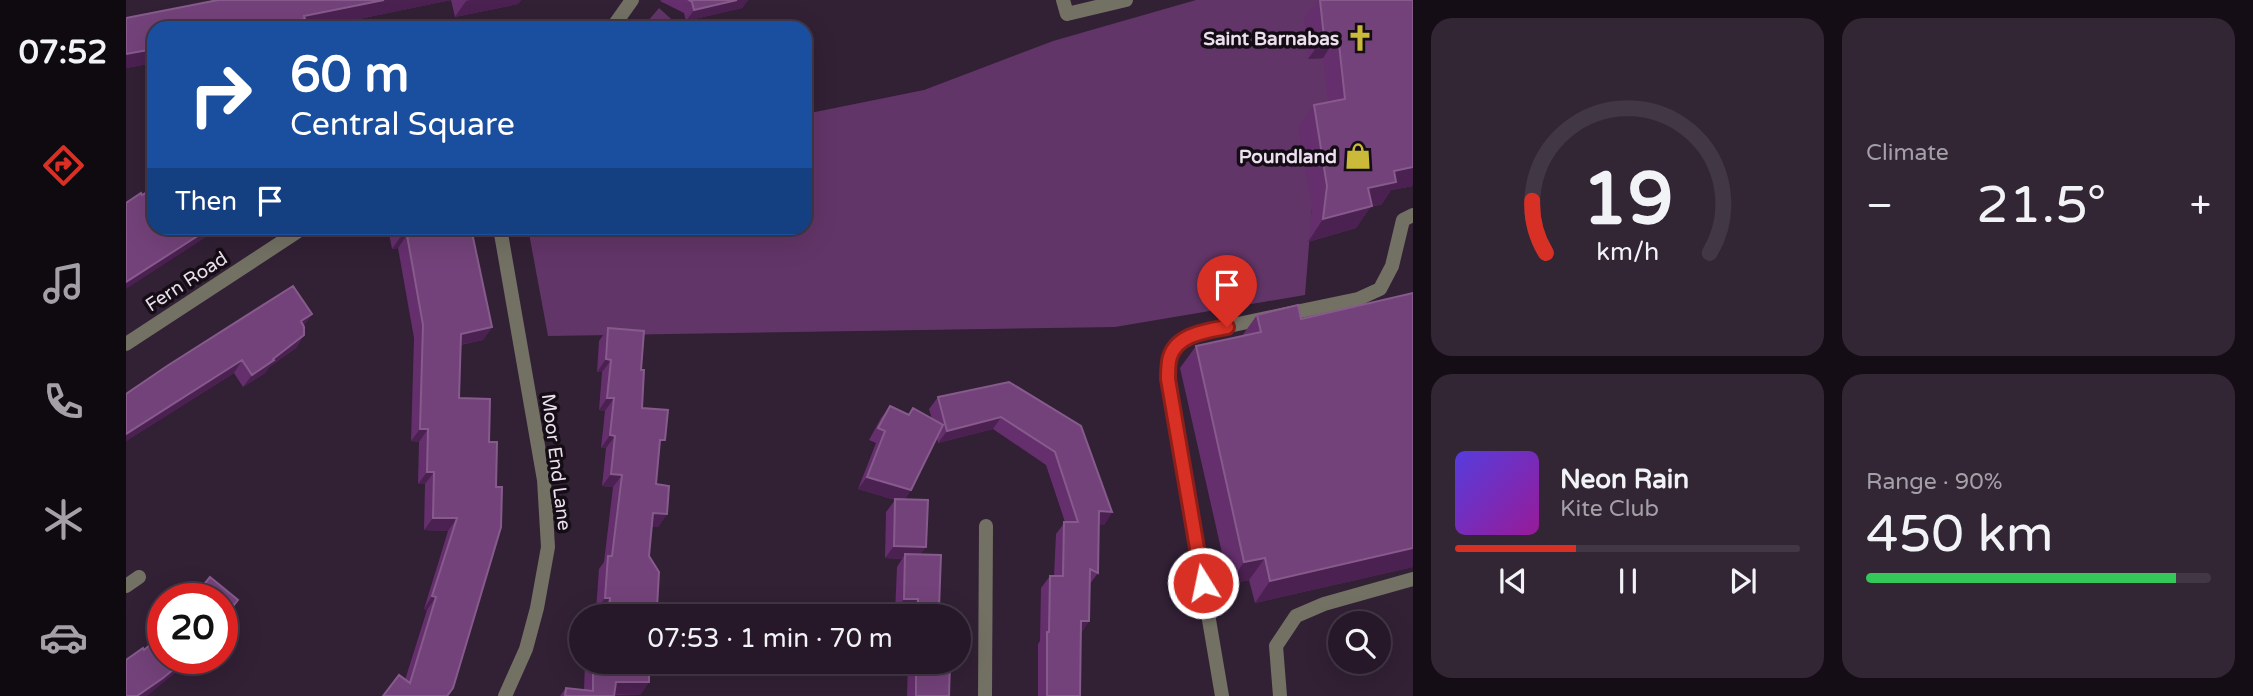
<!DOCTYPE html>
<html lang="en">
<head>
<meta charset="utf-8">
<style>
  body { margin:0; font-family:"Varela Round",sans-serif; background:#322534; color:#f1f3f6; height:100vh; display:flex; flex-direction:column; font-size:26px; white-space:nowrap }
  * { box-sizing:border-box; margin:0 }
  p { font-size:23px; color:#a4a0a8 }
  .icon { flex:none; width:38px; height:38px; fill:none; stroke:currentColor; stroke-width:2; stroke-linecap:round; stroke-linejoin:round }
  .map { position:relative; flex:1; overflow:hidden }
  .sheet { display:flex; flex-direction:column; gap:18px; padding:18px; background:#150d16; width:840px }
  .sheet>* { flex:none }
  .guide { position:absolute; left:21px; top:21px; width:665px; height:214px; border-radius:21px; box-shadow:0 7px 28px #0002,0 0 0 2px #423745; background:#1a4fa0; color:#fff; overflow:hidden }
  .controls { position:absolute; left:1202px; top:611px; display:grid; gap:14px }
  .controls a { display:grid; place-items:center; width:63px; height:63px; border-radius:50%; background:#261828; box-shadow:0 7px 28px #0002,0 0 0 2px #423745; font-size:35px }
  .speed { position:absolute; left:21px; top:583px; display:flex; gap:14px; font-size:35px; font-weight:700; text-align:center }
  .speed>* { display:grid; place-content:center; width:91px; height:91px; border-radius:50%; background:#261828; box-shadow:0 7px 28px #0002,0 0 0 2px #423745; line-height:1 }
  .speed .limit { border:10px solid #d22; background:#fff; color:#111 }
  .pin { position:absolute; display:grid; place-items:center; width:60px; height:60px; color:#fff; margin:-72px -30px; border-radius:50% 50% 50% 0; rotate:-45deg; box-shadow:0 0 7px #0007 }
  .pin .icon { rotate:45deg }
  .me { position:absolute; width:77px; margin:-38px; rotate:350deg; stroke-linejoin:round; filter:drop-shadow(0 0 5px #0008) }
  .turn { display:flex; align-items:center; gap:24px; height:147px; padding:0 28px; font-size:32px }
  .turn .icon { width:91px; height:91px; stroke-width:2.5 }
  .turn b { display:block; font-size:49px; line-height:60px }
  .then { display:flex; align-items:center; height:66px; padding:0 28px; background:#0003; gap:14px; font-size:26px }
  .big { font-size:52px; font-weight:600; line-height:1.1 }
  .sheet .tile { flex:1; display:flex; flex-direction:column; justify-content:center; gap:10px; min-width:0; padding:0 24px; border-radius:21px; background:#322534 }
  .sheet .dial { align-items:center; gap:0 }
  .dial svg { height:182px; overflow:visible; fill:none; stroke:#423745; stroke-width:7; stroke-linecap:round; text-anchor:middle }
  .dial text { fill:#f1f3f6; stroke:none }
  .song { display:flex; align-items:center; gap:21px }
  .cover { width:84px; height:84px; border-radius:10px; background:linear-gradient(135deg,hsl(250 70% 55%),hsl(300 70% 35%)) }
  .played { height:7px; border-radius:4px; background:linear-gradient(90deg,#d93025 35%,#423745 35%) }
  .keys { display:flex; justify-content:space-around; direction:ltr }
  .heat { display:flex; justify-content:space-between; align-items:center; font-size:38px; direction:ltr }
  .charge { height:10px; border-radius:5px; background:linear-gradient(90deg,#34c759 90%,#423745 0) }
  .sheet .tiles { flex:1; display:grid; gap:18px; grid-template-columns:repeat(2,1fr) }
  .trip { position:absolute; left:443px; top:604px; width:402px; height:70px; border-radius:35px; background:#261828; box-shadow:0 7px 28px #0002,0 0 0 2px #423745; font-weight:600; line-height:70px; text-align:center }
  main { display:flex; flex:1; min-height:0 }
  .dock { display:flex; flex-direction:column; width:126px; justify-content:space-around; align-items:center; background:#0f0a10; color:#a4a0a8 }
  .dock .icon { width:49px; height:49px }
  .dock .active { color:#d93025 }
  .dock b { font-size:32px; color:#f1f3f6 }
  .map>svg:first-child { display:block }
  .green { fill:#623568 }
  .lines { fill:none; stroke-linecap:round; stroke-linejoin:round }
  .lane { stroke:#737164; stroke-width:14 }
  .street { stroke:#737164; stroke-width:14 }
  .wall { fill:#652f6d }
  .shaded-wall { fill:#4b2151 }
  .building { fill:#73427a; stroke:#865b8c; stroke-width:2 }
  .route-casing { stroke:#8d1f18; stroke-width:18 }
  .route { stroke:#d93025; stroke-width:12 }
  .labels { text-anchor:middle; stroke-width:7; stroke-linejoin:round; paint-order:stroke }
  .poi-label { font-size:19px; font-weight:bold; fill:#ebdfed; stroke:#150d16; text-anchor:end }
  .street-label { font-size:19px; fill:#ebdfed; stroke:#150d16 }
</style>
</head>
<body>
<main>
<nav class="dock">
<b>07:52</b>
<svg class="icon active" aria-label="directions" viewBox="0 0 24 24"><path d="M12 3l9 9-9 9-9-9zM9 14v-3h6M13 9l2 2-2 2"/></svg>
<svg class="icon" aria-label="music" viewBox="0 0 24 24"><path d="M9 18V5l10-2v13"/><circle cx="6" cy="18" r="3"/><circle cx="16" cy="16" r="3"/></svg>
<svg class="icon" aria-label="phone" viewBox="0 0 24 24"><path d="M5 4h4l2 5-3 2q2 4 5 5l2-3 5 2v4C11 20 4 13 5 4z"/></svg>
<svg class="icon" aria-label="climate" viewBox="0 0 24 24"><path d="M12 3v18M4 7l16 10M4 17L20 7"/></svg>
<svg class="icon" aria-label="car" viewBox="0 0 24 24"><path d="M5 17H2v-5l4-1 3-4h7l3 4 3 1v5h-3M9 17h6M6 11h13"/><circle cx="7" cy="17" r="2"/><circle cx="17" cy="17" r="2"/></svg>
</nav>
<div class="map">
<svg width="1287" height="696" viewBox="0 0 1287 696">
  <rect width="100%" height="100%" fill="#322035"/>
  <path class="green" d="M1070,0H1206L1183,59L1197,58L1223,83L1186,208L1179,295L989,327L422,336L402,228H679V114L798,90L927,41Z
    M533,8L555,28H516Z"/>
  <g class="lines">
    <path class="lane" d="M937,0L941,14L1000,0
      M1096,696L1042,379C1045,348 1046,345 1074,332L1232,299L1254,289L1266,266L1277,220L1287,215
      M1154,696L1150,646L1170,616L1198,604L1287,579"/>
    <path class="street" d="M483,28L489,24L506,0
      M374,228L418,480L422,547L411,608L400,649L379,696
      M0,344L177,228
      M0,586L13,577
      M859,696L860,526"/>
  </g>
  <path class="wall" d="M92,0H395L392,4L329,17L325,0L189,28H28V63L0,68V18Z
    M535,0H622L616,8L560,21L558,13L534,1Z
    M1192,0H1287V186L1265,190L1255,205L1245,206L1230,228L1182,242L1186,208L1172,127L1188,105L1202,102L1197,58L1182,59L1178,19Z
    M262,228H345L366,327L357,340L334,345L327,688L257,696L279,680L301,610L298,609L322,531L298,530L299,484H292L293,442L285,441L288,338L272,248L266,249Z
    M1287,293V567L1129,603L1123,580L1103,584L1054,368L1070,346L1116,336L1131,315L1175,319Z
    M186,314L178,325V335L170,348L143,367L139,373L117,387L108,373L0,441V394Z
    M482,328L515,370L516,408L534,447L530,484L541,514L532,527L526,526L523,556L531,608L535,616H475V611H470L473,569L478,562L487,487L476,486L480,448H475L479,411L473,410L476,372H471L473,341Z
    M883,382L986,512L978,525L973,524L972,573L963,585V621L955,633L954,696H912V644L914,641L915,588L924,576H928L930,534L939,522L920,465L867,429L812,443L811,438L785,490L778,500L795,554L813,608L824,616H783V612H769L771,567L776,559L759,558L760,512L769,500L732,489L750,443L743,440L755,418L764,406L782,415L787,408L806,419L803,409L812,397Z
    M459,662H537L532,668L523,677V682L514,695L434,696L440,688L458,690Z
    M782,662H824L823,696H781Z"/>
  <path class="shaded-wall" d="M258,0H325L189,28H132L178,16Z
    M344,0H395L392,4L329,17L340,1Z
    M611,0H622L616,8L560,21L568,10Z
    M1212,35L1197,58L1182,59L1198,37Z
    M28,49V63L0,68V54Z
    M1287,167V186L1265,190L1255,205L1245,206L1230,228L1182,242L1197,219L1268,171Z
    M84,228H94L0,289V282Z
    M281,235L272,248L266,249L275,236Z
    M186,314L177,326L175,321Z
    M366,327L357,340L326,346L335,334Z
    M178,335L170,348L143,367L139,373L117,387L126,375Z
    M480,359L485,360L476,372H471Z
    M116,360L108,373L0,441V434Z
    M481,398H488L479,411L473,410Z
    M875,417L867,429L812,443L821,431Z
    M294,429H302L293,442L285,441Z
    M484,435L489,436L480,448H475Z
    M301,472H308L299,484H292Z
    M485,474L496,475L487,487L476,486Z
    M741,477L785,490L776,502L732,489Z
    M973,511L986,512L978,525L965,524Z
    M527,513L541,514L532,527L518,526Z
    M307,518H331L322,531L298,530Z
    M768,546L800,547L791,559L779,554L776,559L759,558Z
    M1287,548V567L1129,603L1144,581Z
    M1139,558L1123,580L1103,584L1118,562Z
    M306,596L310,597L301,610L298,609Z
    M479,598H484L475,611H470Z
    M778,599H792L783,612H769Z
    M955,621H963L954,634Z
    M61,658H67L21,696H11Z
    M535,662H537L532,668L517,682H523L514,695L481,694L490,682L523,673Z"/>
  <path class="building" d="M92,0H258L178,16L179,19L133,28H28V49L0,54V18Z
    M563,0H611L568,10L566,2Z
    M1194,0H1287V167L1268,171L1270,182L1242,188L1246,206L1197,219L1201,186L1188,105L1219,99L1212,35L1198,37Z
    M28,188V228H84L0,282V203L15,193L16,195Z
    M273,228H345L366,327L335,334L333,398L364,399L363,442H371L370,487H376L375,527L327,688L321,696H257L273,675L284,683L310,597L306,596L331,518H307L308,472H301L302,429H294L297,325L281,235L275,236Z
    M167,286L186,314L175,321L178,327V335L147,359L148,360L126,375L116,360L0,434V394L41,366Z
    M1287,293V548L1144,581L1139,558L1118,562L1070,346L1135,332L1131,315L1172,305L1175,319Z
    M482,328L518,331L515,370H518L516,408L542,410L539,440H534L530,484L543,486L541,514L527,513L523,556L533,572L531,608L535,609V616H483L484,598H479L482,556H486L496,475L485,474L489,436L484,435L488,398H481L485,360L480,359Z
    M883,382L955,426L986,512L973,511L972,573L964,569L963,621H955L954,696H921V632H923L924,576H937L938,522H952L929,452L875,417L821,431L812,397Z
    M764,406L783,415L787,408L817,425L785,490L741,477L759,431L752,428Z
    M769,499L802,500L800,547L768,546Z
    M779,554L815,555L813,608H824V616H792V599H778Z
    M84,577L112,600L96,620V598H67Z
    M37,634V658H61L37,678L11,696H0V660L17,648L18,650Z
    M467,662H535L523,673V682H490L488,696H439L440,688L467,691Z
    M790,662H824L823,696H790Z"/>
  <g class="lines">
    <defs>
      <path id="route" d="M1077,583L1042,379C1042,372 1042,363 1044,357C1051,334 1081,331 1101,327"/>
    </defs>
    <use href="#route" class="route-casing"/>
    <use href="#route" class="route"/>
  </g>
  <defs>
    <symbol id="church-bare" viewBox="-9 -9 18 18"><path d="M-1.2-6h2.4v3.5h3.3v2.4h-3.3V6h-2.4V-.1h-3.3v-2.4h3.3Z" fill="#cbba39" stroke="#150d16" stroke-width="2.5" paint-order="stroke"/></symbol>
    <symbol id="shop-bare" viewBox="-9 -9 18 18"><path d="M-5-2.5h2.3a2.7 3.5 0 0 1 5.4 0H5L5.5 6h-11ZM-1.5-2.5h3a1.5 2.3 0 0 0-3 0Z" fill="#cbba39" stroke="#150d16" stroke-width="2.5" paint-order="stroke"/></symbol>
  </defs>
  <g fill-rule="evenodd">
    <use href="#church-bare" x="1215" y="19" width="38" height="38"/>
    <use href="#shop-bare" x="1213" y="137" width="38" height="38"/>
  </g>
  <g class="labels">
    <g class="poi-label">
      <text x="1213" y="45">Saint Barnabas</text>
      <text x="1211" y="163">Poundland</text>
    </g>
    <g class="street-label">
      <text transform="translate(60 281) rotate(-33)" y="7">Fern Road</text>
      <text transform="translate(431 462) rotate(83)" y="7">Moor End Lane</text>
    </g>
  </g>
</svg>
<div class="controls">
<a><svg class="icon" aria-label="search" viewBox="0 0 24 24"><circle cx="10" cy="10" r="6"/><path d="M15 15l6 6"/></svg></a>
</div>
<div class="speed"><div class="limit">20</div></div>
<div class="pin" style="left:1101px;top:327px;background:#d93025"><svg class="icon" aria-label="arrive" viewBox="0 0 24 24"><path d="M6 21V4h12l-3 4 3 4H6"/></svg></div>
<svg class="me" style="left:1077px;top:583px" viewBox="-20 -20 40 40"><circle r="17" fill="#d93025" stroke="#fff" stroke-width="3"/><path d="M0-11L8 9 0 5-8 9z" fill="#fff"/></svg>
<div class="trip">07:53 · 1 min · 70 m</div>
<div class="guide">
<div class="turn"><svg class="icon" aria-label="right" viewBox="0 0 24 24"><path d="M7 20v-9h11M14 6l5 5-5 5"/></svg><div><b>60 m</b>Central Square</div></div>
<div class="then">Then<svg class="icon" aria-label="arrive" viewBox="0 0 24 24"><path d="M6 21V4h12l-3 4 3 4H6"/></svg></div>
</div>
</div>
<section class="sheet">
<div class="tiles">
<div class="tile dial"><svg viewBox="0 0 100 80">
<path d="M14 69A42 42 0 1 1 86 69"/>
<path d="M14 69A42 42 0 0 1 8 46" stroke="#d93025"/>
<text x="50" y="56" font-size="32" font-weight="700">19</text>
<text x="50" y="72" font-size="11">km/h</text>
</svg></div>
<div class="tile"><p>Climate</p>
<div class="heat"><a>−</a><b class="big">21.5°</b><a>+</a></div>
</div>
<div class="tile">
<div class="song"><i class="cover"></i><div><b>Neon Rain</b><p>Kite Club</p></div></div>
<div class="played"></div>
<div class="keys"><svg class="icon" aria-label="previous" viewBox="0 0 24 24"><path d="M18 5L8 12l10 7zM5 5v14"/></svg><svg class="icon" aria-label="pause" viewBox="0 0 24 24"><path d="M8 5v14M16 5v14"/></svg><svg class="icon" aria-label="next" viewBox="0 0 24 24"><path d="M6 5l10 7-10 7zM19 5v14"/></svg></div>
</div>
<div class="tile"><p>Range · 90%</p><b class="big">450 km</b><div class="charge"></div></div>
</div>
</section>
</main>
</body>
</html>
